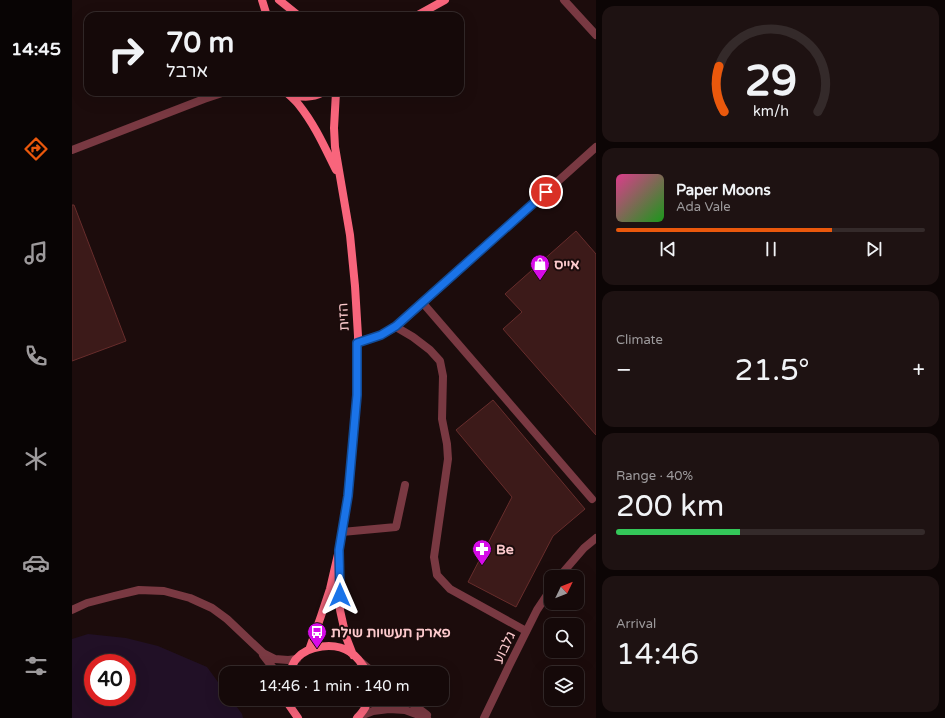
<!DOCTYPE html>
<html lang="en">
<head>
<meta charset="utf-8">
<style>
  body { margin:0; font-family:"Varela Round",Heebo,sans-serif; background:#1e1212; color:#f1f3f6; height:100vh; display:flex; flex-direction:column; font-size:15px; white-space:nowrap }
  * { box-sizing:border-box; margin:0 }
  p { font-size:13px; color:#9d9a9c }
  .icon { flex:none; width:22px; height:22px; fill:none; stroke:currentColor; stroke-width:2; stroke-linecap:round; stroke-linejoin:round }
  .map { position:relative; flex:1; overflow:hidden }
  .panel { display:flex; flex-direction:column; gap:6px; padding:6px; background:#0c0505; width:349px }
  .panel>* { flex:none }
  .hud { position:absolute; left:12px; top:12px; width:380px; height:84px; border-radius:12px; box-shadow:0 4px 16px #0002,0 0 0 1px #342a2a; background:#150909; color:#f1f3f6; overflow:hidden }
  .needle { width:26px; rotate:47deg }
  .tools { position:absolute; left:472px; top:570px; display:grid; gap:8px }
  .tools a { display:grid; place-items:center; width:40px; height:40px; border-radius:8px; background:#150909; box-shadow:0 4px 16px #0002,0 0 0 1px #342a2a; font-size:20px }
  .speed { position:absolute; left:12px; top:654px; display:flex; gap:8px; font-size:20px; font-weight:700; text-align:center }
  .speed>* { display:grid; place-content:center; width:52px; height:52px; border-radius:50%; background:#150909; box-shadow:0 4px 16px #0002,0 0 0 1px #342a2a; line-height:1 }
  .speed .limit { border:6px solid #d22; background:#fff; color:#111 }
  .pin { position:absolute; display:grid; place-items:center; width:34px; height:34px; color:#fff; margin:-17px; border:2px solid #fff; border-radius:50%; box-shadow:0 1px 4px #0007 }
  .me { position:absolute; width:44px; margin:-22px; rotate:0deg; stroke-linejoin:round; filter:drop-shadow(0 0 3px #0008) }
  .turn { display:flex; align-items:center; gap:14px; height:84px; padding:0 16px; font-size:18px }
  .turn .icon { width:52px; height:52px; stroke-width:2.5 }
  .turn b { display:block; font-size:28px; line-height:34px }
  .big { font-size:30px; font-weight:600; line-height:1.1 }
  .panel .tile { flex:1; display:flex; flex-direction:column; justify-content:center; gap:6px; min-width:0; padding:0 14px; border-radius:12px; background:#1e1212 }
  .panel .dial { align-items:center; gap:0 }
  .dial svg { height:104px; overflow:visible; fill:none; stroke:#342a2a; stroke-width:7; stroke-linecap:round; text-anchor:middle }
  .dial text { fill:#f1f3f6; stroke:none }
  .song { display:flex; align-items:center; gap:12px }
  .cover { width:48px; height:48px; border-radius:6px; background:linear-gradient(135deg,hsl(330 70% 55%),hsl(120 70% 35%)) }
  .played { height:4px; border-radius:2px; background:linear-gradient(90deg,#ea580c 70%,#342a2a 70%) }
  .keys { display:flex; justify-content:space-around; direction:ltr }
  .heat { display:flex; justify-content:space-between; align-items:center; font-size:22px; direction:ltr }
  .charge { height:6px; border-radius:3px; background:linear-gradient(90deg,#34c759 40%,#342a2a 0) }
  .trip { position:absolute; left:147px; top:666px; width:230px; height:40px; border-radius:12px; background:#150909; box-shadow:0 4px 16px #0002,0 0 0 1px #342a2a; font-weight:600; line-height:40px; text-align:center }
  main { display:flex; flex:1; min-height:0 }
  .tab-bar { display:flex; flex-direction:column; width:72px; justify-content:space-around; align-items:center; background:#080404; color:#9d9a9c }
  .tab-bar .icon { width:28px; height:28px }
  .tab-bar .on { color:#ea580c }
  .tab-bar b { font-size:18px; color:#f1f3f6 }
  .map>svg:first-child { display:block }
  .green { fill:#211026; fill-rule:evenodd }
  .building { fill:#3c1a19; stroke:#672d2c }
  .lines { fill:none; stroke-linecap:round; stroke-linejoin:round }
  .lane { stroke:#793942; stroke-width:8 }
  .street { stroke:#793942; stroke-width:8 }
  .secondary { stroke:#f8657c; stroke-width:8 }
  .route-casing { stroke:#114b97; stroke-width:10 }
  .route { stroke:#1a73e8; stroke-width:7 }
  .labels { text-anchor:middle; stroke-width:4; stroke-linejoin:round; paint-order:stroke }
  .poi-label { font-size:14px; font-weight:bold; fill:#fdcacd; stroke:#1c0c0c; text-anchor:start }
  .street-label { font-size:14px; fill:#fdcacd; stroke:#1c0c0c }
</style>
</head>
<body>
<main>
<nav class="tab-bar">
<b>14:45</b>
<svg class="icon on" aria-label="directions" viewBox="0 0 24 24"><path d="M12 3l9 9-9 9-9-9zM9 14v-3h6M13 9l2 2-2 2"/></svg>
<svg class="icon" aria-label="music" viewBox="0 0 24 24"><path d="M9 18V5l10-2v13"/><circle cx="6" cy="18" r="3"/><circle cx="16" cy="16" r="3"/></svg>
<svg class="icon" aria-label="phone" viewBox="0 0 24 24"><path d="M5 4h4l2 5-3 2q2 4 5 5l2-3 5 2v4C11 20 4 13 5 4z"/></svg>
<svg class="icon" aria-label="climate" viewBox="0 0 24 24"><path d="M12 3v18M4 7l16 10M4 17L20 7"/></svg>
<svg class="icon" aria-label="car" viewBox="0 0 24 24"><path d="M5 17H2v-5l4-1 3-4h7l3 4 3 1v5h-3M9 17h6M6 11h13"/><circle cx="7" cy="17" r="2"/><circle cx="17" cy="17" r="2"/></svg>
<svg class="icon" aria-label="filters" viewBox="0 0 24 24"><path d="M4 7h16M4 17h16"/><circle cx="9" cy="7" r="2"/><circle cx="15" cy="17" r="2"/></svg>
</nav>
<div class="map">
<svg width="524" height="718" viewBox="0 0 524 718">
  <rect width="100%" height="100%" fill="#1c0c0c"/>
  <path class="green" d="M16,634L54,638L86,646L135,667L154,693V699H159L170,714L171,718H0V639ZM21,663H55V697H21Z"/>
  <path class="building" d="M0,205H2L54,341L0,361Z
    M504,231L524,254V435L431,329L450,312L433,294Z
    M421,400L513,509L481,536L444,607L396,582L440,497L384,430Z"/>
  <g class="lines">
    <path class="lane" d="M350,302L520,499
      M324,327L341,337L358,350L368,361L371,376L370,419L375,444L376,459L362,557L365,575L378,589L454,631
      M270,532L324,527L333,485"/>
    <path class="street" d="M492,0L524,35
      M0,150L132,99L153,92
      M285,343L309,335L324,327L524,147
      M487,577L512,548L524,538
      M0,610L15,603L42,596L67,590L92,591L118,598L140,608L155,619L191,653L203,659L216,660L225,659
      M191,655L205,673
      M289,662L302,673
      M334,699L355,715
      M286,717L301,711L317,709L333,710L355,718
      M412,718L437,666L465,610L479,589"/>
    <path class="secondary" d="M190,0L195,16
      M207,0L227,16
      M344,16L373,0
      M214,92C218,96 223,100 227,105C243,125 253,148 264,170
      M217,92C229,99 240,98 252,92
      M267,563L268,610L274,637L281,655
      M237,650L249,616L258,589L267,550L276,496L285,395L286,336L283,286L278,235L263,147L262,128L264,92
      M217,673C219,669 221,663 224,659C236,645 263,642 278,652C286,657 291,665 295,673
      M216,699L217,705L226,718
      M285,718C290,713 295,707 296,699"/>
  </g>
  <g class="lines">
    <defs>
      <path id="route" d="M268,595L267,550L276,496L285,395V343L309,335L324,326L474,192"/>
    </defs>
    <use href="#route" class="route-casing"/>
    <use href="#route" class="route"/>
  </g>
  <defs>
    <symbol id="shop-pin" viewBox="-11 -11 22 30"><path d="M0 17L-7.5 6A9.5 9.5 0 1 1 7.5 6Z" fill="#d60be8" stroke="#1c0c0c"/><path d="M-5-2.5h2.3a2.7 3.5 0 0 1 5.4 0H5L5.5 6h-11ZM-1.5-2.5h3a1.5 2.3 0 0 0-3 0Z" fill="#fff"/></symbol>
    <symbol id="pharmacy-pin" viewBox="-11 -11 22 30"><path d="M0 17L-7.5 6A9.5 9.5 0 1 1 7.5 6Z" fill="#d60be8" stroke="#1c0c0c"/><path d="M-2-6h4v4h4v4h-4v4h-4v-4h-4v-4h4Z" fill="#fff"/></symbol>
    <symbol id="bus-pin" viewBox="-11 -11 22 30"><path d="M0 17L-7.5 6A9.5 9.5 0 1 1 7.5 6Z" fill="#d60be8" stroke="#1c0c0c"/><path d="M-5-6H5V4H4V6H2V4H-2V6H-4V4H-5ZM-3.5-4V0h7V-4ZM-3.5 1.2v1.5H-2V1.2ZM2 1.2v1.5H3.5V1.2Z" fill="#fff"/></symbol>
  </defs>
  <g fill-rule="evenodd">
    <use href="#shop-pin" x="457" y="253" width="22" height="30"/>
    <use href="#pharmacy-pin" x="399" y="538" width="22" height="30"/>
    <use href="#bus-pin" x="234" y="621" width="22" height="30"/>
  </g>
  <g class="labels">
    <g class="poi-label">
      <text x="482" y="269">אייס</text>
      <text x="424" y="554">Be</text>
      <text x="259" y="637">פארק תעשיות שילת</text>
    </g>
    <g class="street-label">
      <text transform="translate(271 317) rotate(-93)" y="5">הזית</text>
      <text transform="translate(432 647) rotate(-64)" y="5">גלבוע</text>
    </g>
  </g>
</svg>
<div class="tools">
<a><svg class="needle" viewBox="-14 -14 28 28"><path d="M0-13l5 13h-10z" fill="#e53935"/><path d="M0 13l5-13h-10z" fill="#9d9a9c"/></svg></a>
<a><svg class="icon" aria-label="search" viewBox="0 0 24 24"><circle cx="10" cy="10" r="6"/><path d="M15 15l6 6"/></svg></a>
<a><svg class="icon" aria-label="layers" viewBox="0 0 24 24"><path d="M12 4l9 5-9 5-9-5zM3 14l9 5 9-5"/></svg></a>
</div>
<div class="speed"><div class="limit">40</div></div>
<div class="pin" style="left:474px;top:192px;background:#d93025"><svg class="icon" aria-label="arrive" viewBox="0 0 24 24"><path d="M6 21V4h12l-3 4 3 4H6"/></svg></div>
<svg class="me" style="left:268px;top:595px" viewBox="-20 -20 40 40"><path d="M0-17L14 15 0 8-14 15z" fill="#1a73e8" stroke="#fff" stroke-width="4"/></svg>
<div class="trip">14:46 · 1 min · 140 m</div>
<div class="hud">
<div class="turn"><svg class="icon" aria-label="right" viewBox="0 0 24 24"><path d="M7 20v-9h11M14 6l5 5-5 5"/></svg><div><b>70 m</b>ארבל</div></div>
</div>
</div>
<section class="panel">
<div class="tile dial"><svg viewBox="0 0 100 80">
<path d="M14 69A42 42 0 1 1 86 69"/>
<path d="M14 69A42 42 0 0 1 10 34" stroke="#ea580c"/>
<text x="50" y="56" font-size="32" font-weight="700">29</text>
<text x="50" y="72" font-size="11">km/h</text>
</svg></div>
<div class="tile">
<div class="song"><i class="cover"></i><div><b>Paper Moons</b><p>Ada Vale</p></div></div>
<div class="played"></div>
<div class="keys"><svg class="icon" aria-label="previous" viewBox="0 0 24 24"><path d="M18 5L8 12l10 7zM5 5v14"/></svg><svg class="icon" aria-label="pause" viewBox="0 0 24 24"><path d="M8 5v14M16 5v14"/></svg><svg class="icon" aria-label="next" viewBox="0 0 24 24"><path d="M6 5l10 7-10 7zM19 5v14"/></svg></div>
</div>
<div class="tile"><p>Climate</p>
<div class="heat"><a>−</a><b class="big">21.5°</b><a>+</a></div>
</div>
<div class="tile"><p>Range · 40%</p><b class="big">200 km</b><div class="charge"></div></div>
<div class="tile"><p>Arrival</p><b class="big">14:46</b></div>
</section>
</main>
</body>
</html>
